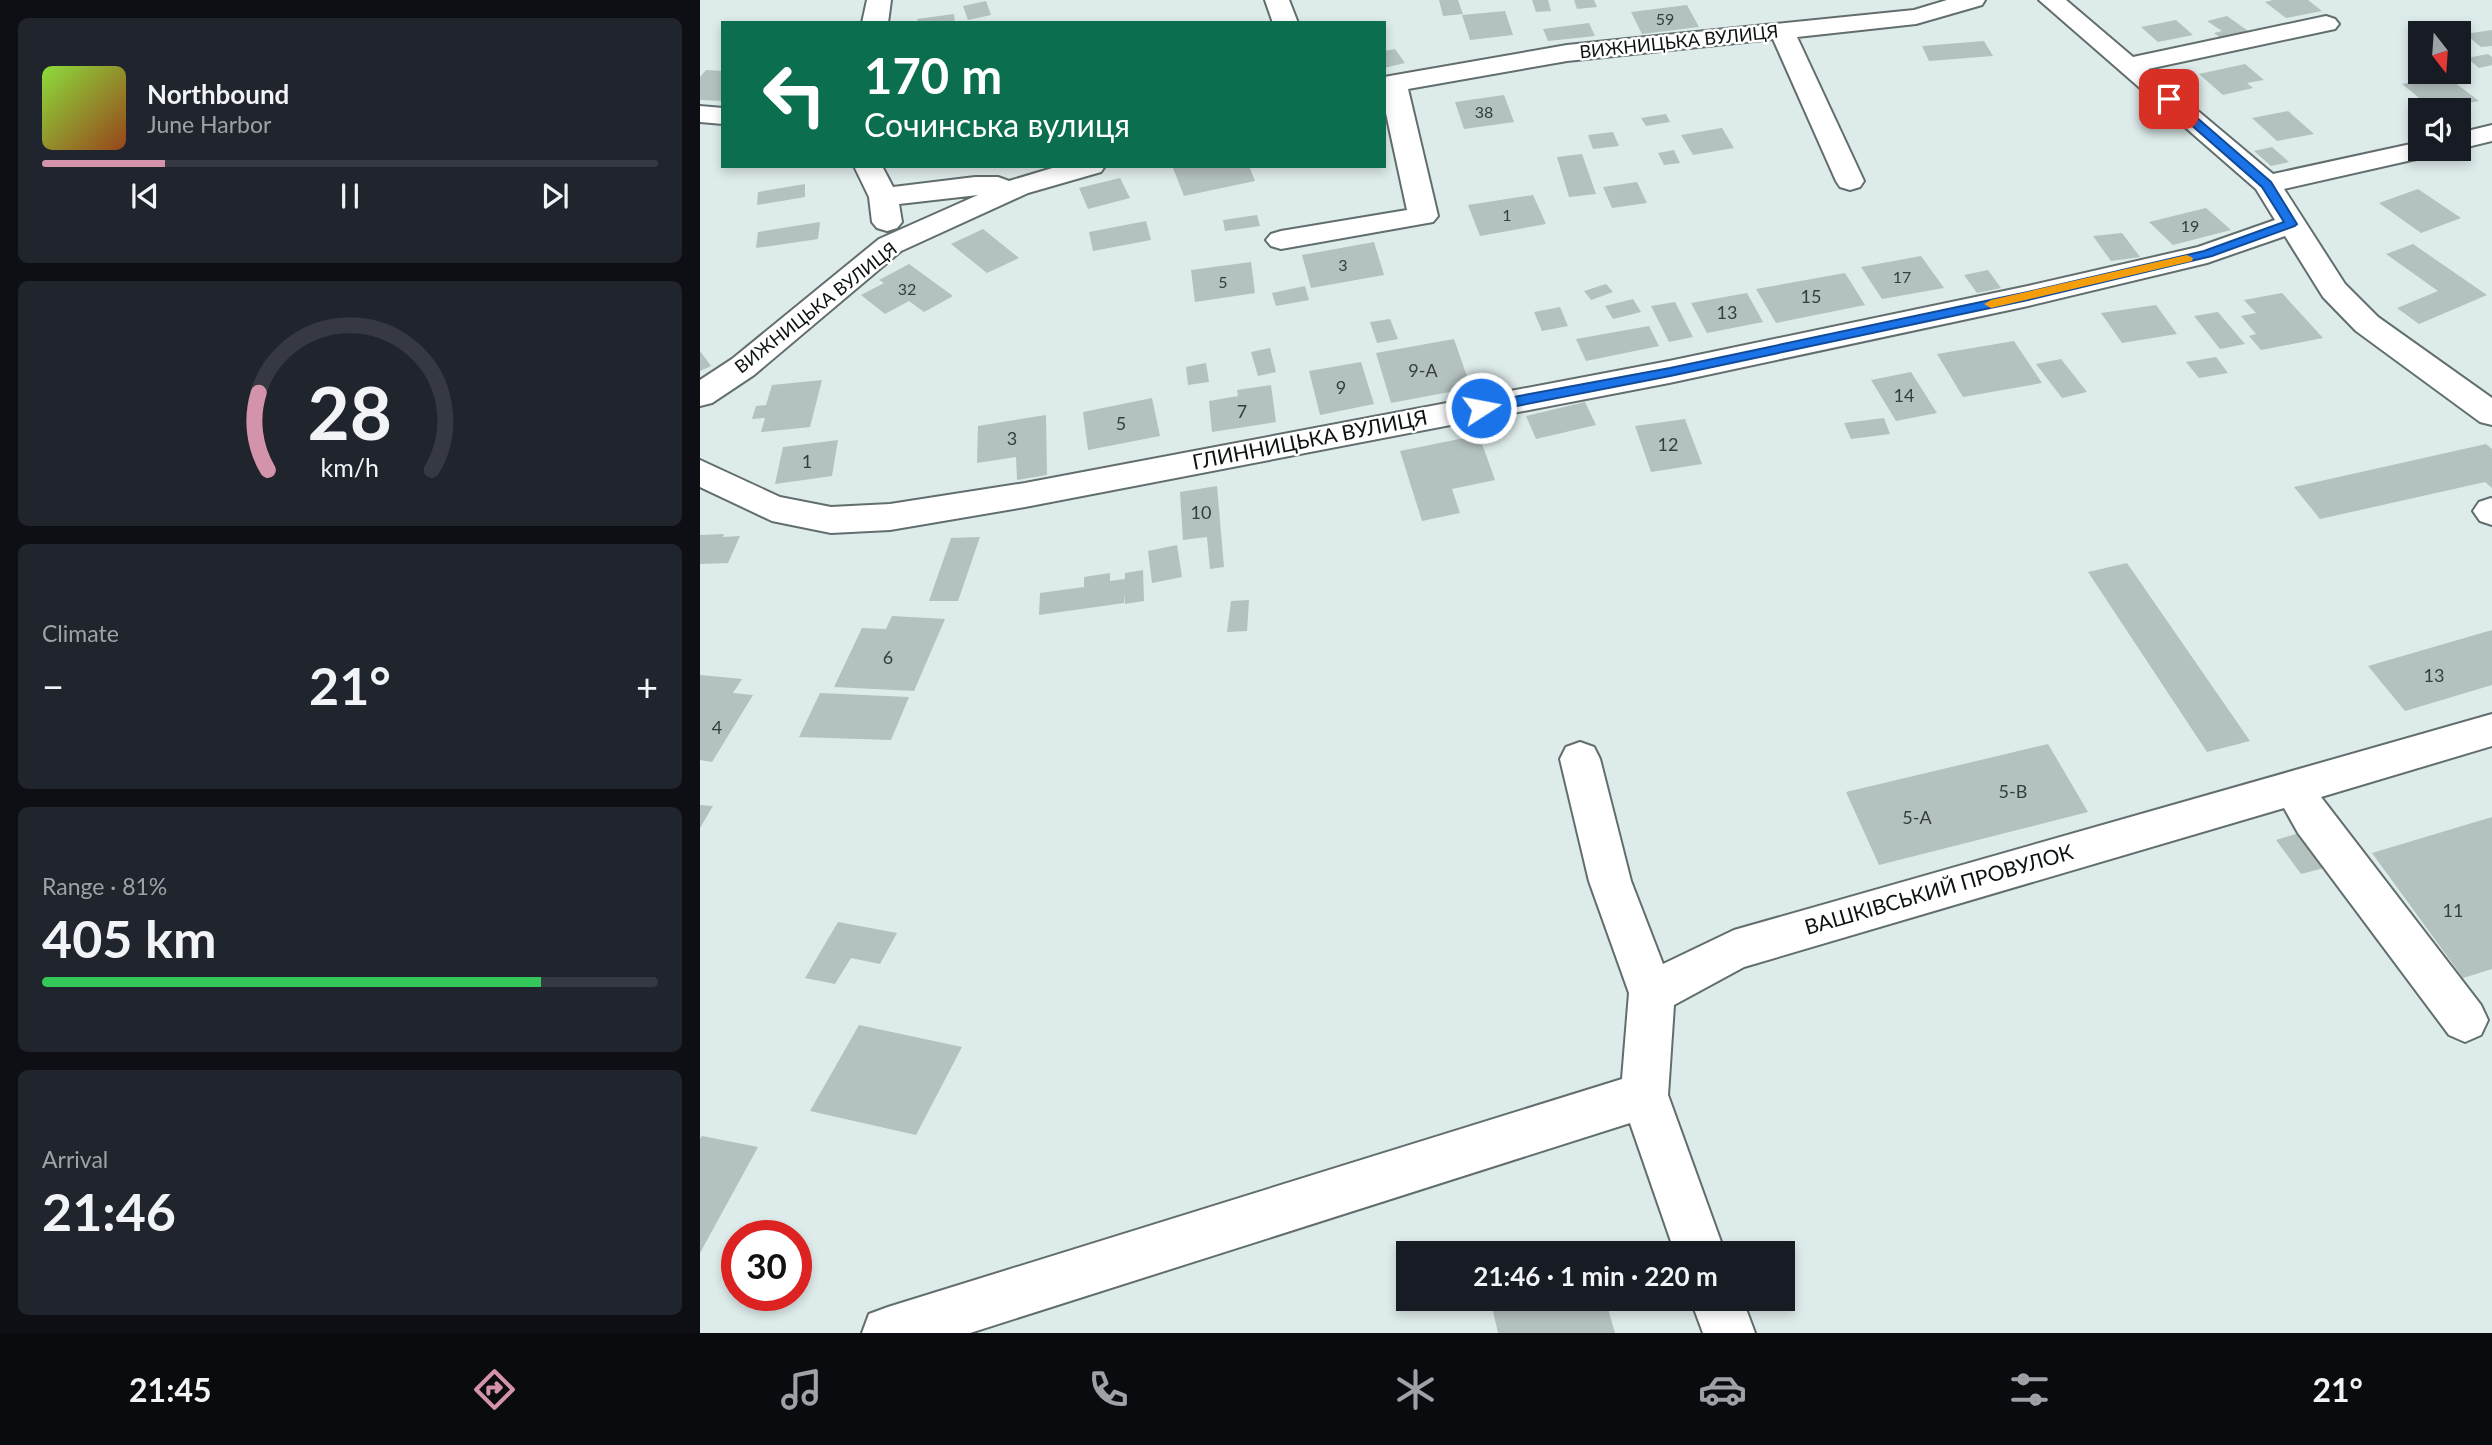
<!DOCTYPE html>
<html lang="en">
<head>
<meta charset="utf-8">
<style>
  body { margin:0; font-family:Lato,sans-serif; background:#20242c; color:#f1f3f6; height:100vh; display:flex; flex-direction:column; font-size:26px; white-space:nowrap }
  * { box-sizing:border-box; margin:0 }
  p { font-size:23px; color:#9ea1a6 }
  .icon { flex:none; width:38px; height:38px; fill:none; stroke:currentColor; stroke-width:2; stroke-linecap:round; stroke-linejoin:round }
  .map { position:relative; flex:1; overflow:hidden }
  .side { display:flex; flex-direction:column; gap:18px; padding:18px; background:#0d0f14; width:700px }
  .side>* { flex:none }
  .top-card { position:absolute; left:21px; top:21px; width:665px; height:147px; border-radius:0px; box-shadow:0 4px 10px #0003; background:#0b6e4f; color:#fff; overflow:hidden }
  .needle { width:46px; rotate:163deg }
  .buttons { position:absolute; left:1708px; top:21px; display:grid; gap:14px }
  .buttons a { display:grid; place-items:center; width:63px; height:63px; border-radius:0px; background:#171b24; box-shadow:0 4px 10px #0003; font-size:35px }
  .speed { position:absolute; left:21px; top:1220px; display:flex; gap:14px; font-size:35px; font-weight:700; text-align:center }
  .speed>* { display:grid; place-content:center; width:91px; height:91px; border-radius:50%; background:#171b24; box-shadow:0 4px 10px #0003; line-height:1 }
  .speed .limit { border:10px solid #d22; background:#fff; color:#111 }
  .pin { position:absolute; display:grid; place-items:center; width:60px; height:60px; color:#fff; margin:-30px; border-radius:14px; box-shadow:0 4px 10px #0006 }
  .me { position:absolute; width:77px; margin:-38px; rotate:79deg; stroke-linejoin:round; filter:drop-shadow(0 0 5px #0008) }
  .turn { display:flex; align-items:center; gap:24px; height:147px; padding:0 28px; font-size:32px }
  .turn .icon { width:91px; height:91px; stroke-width:2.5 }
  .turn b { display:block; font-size:49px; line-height:60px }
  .big { font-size:52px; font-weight:700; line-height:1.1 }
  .side .tile { flex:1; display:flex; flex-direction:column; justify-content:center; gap:10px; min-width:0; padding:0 24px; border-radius:10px; background:#20242c }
  .side .dial { align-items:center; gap:0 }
  .dial svg { height:182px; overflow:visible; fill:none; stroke:#363941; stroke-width:7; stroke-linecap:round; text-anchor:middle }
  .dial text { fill:#f1f3f6; stroke:none }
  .song { display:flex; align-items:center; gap:21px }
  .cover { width:84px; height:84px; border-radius:10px; background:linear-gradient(135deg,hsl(90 70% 55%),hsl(20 70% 35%)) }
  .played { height:7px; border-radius:4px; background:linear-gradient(90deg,#d393ab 20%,#363941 20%) }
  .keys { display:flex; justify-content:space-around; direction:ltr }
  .heat { display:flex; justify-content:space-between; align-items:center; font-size:38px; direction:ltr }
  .charge { height:10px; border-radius:5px; background:linear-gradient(90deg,#34c759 81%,#363941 0) }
  .trip { position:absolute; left:696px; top:1241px; width:399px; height:70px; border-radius:0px; background:#171b24; box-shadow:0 4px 10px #0003; font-weight:700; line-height:70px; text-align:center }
  .tab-bar { display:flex; height:112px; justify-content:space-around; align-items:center; background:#090b0e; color:#9ea1a6 }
  .tab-bar .icon { width:49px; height:49px }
  .tab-bar .selected { color:#d393ab }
  .tab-bar b { font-size:32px; color:#f1f3f6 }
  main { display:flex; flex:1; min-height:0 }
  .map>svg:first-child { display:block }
  .building { fill:#b3c1bf }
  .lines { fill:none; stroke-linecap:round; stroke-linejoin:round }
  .minor-casing { stroke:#626e6d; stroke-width:4 }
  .minor { fill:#fff; fill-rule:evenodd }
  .route { fill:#1a73e8; stroke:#114b97; stroke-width:2 }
  .slow { fill:#f59e0b }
  .labels { text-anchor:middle; stroke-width:5; stroke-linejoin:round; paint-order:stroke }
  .far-number-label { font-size:16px; fill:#363e3d }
  .far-street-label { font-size:18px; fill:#0d1212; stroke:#fff }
  .number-label { font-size:18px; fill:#363e3d }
  .street-label { font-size:21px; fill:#0d1212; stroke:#fff }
</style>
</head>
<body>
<main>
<section class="side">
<div class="tile">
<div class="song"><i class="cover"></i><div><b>Northbound</b><p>June Harbor</p></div></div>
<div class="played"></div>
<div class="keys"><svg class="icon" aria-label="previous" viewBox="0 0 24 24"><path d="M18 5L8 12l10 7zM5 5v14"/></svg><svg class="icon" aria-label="pause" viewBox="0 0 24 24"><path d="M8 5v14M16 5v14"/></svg><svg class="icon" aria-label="next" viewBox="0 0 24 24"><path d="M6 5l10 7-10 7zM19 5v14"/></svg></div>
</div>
<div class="tile dial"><svg viewBox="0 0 100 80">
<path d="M14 69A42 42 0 1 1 86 69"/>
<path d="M14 69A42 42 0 0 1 10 35" stroke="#d393ab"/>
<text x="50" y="56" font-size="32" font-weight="700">28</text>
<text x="50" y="72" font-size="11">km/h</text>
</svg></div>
<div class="tile"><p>Climate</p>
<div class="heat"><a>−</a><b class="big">21°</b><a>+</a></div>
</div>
<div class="tile"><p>Range · 81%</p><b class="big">405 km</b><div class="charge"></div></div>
<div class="tile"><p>Arrival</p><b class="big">21:46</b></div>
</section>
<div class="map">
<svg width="1792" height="1333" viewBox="0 0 1792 1333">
  <rect width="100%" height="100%" fill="#ddebea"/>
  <path class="building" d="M739,0H758L763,14L743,16Z
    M832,0H848L851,11L836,12Z
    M874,0H894L897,7L877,9Z
    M1573,0H1608L1622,11L1586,18L1565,2Z
    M286,1L291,15L268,20L263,6Z
    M987,5L999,27L942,34L931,12Z
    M805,11L813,35L770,40L762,15Z
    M254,14L255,23H218L217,19Z
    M1527,16L1551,33L1523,40L1514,33L1522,31L1507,21Z
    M1476,20L1493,35L1458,42L1441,27Z
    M889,23L895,36L848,41L843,29Z
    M1792,30V46L1781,47L1765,34Z
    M1284,41L1293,56L1229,61L1222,46Z
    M695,49L705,63L684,68V51Z
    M1788,54L1792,57V65L1779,68L1767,58Z
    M1545,64L1564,80L1547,83L1553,88L1523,95L1499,74Z
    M6,70L23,71V101L0,100V77Z
    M1746,76L1779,101L1734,110L1702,84Z
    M804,95L814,122L764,129L755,102Z
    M1588,111L1614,134L1577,141L1552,118Z
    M966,114L970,122L946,126L941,118Z
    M1022,128L1034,148L993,155L981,135Z
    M913,132L919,146L893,149L888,135Z
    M1572,147L1589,162L1571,166L1554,151Z
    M974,150L980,163L964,165L958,153Z
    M882,154L896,194L869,197L857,157Z
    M481,166H549L555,181L484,196L473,168Z
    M420,178L430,198L388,209L379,188Z
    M937,182L947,203L912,208L903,187Z
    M105,184V197L57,205L58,192Z
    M1718,189L1761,218L1721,233L1679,203Z
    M833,195L846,224L780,236L768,205Z
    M1506,208L1531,230L1473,245L1449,222Z
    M557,215L560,226L525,231L523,220Z
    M446,221L451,240L393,251L389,232Z
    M120,222L118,239L56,248L58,232Z
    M283,229L319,258L287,273L251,244Z
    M1422,233L1440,257L1411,261L1393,236Z
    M674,242L684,275L611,288L602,255Z
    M1713,244L1787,295L1719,324L1697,308L1738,291L1686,254Z
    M1221,256L1244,288L1182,299L1161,267Z
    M551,262L555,293L495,302L491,270Z
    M209,264L253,296L224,312L209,301L185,314L161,295L184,283L179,280Z
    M1288,270L1301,288L1277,293L1264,275Z
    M1145,273L1165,305L1076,323L1056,289Z
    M906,284L913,292L891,300L884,291Z
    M605,286L609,300L576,306L572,293Z
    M1047,293L1063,322L1007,333L991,303Z
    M1582,293L1623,338L1561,350L1549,336L1556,334L1541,316L1556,313L1544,300Z
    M933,299L941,312L913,319L905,306Z
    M975,302L993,337L969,342L951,306Z
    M1456,305L1477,334L1422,343L1401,313Z
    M860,307L868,326L842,331L834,312Z
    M1518,312L1545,344L1520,349L1494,316Z
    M690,319L698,339L677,343L670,322Z
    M949,326L959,346L886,361L876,339Z
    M754,339L771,388L691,403L676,353Z
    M1314,341L1342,383L1263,397L1237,354Z
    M570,348L576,372L558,376L551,352Z
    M0,351L11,366L0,371Z
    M1516,357L1528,373L1499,378L1486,362Z
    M1361,359L1387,392L1362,398L1336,364Z
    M661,362L674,404L620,415L609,371Z
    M506,363L509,382L488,385L486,367Z
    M1211,372L1237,413L1196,421L1171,380Z
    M122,380L110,427L61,432L65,418L52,419L56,406L66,405L72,385Z
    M571,385L576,422L512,432L509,401L538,396L537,390Z
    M452,398L460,436L388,450L383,412Z
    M885,402L896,425L836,439L826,416Z
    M346,415L347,475L317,480L316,457L277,463L278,426Z
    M1184,418L1190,434L1151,439L1144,423Z
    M985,419L1002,464L951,472L935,426Z
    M779,435L795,480L752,489L760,513L722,521L700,451Z
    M138,440L132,476L75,484L83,447Z
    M1786,444L1792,449V488L1785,482L1620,519L1594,487Z
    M517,486L524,567L510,569L507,537L483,540L480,492Z
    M24,534L23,537L40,536L28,563L0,564V535Z
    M280,537L258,601H229L251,538Z
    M477,545L482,577L452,583L448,551Z
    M1427,563L1550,741L1507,752L1388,572Z
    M443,570L444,601L425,604L424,593V603L339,615L340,593L384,587V577L410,573V581L425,579V573Z
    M549,600L547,631L527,632L531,601Z
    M192,616L245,619L214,691L134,687L162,628L186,629Z
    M1792,630V685L1705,711L1668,666Z
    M0,675L42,679L33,693L53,695L12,762L0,760Z
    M120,693L209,697L191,740L99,737Z
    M1348,744L1388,812L1179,865L1146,792Z
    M0,805L13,806L0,828Z
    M1792,817V969L1763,978L1672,853Z
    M1599,833L1624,868L1601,874L1576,840Z
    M138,922L197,933L180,964L151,958L135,984L105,978Z
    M159,1025L262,1047L216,1135L110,1111Z
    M2,1136L58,1147L0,1253V1139Z
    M790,1298H905L915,1333H798Z"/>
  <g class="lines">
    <defs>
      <path id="minor" d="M167,0H191L188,23H162Z
        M565,0H589L598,23H573Z
        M1247,0H1285L1282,5L1216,24L1097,37L1164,181L1160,187L1150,190L1140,187L1136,181L1073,39L867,61L708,89L738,216L733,222L581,249L571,246L566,240L571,234L581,231L707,210L684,104V77L867,45L1214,10Z
        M1339,0H1366L1433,57L1626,16L1635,19L1639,24L1635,29L1448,69L1573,174L1720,142V149H1738L1734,155L1584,189L1645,284L1678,317L1792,398V425L1780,422L1656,331L1623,297L1585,236L1507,263L1328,306L969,383L325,507L190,530L131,533L72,521L0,487V460L80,497L131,507L190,504L325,483L969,361L1328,286L1498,247L1575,220L1556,189Z
        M0,106L23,108V124L0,122Z
        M1792,125V141L1759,149H1757L1759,133Z
        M154,166H182L193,187L275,177H298L309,181L359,166H405L401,172L328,193L201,251L54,375L12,403L0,406V380L32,359L179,239L278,195L199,204L202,222L197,228L187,231L177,228L172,222L169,197Z
        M1791,498L1792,499V525L1780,521L1773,511L1779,502Z
        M1792,714V746L1621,797L1781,1005L1788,1020L1781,1035L1765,1042L1749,1035L1598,833L1584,808L1044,967L974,1005L968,1095L1025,1253H975L930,1123L270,1333H162L169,1314L188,1307L922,1079L929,993L889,881L860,759L866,747L880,742L894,747L900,759L931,881L963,964L1034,930Z
        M990,1298H1042L1055,1333H1003Z"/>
    </defs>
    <use href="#minor" class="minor-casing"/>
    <use href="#minor" class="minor"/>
  </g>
  <path class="route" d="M1465,97H1473L1571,182L1597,224L1595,226L1512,256L1328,300L970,376L781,413L775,408L781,403L970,368L1328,292L1504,251L1584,222L1562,187L1465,102Z"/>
  <path class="slow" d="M1487,255L1493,258L1492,261L1291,308L1284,304L1291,300Z"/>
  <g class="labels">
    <g class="far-number-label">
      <text x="965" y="25">59</text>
      <text x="784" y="118">38</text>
      <text x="807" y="221">1</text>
      <text x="1490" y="232">19</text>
      <text x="643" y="271">3</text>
      <text x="1202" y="283">17</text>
      <text x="523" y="288">5</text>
      <text x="207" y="295">32</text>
    </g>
    <g class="far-street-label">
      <text transform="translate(979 42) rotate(-6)" y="6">ВИЖНИЦЬКА ВУЛИЦЯ</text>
      <text transform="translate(116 308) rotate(-38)" y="6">ВИЖНИЦЬКА ВУЛИЦЯ</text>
    </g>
    <g class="number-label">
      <text x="1111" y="303">15</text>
      <text x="1027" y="319">13</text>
      <text x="723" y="377">9-А</text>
      <text x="641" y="394">9</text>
      <text x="1204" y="402">14</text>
      <text x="542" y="418">7</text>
      <text x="421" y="430">5</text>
      <text x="312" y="445">3</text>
      <text x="968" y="451">12</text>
      <text x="107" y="468">1</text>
      <text x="501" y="519">10</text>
      <text x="188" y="664">6</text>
      <text x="1734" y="682">13</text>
      <text x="17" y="734">4</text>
      <text x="1313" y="798">5-В</text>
      <text x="1217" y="824">5-А</text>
      <text x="1753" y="917">11</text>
    </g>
    <g class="street-label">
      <text transform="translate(610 440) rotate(-11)" y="7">ГЛИННИЦЬКА ВУЛИЦЯ</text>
      <text transform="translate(1239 890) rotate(-16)" y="7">ВАШКІВСЬКИЙ ПРОВУЛОК</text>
    </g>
  </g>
</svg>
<div class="buttons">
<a><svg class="needle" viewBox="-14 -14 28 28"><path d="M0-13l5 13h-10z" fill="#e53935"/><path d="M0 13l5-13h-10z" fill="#9ea1a6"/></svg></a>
<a><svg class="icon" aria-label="sound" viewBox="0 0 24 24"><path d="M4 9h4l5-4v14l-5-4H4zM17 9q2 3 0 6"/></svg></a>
</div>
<div class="speed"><div class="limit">30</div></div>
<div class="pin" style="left:1469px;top:99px;background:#d93025"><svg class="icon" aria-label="arrive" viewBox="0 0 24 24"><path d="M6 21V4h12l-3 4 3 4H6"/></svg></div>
<svg class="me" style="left:781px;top:408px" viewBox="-20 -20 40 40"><circle r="17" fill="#1a73e8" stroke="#fff" stroke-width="3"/><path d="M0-11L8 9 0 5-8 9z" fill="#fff"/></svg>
<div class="trip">21:46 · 1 min · 220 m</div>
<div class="top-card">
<div class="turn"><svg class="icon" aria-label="left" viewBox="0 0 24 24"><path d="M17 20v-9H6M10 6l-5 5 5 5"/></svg><div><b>170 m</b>Сочинська вулиця</div></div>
</div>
</div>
</main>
<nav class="tab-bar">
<b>21:45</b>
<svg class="icon selected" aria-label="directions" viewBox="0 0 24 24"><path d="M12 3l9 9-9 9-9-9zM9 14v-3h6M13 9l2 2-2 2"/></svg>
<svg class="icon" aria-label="music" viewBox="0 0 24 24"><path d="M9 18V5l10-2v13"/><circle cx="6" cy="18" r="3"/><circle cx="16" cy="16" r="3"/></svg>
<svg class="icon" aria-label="phone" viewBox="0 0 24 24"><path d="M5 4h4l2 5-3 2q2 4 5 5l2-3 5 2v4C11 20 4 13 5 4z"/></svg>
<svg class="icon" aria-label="climate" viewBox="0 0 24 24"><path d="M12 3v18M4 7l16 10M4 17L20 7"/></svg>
<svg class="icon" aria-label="car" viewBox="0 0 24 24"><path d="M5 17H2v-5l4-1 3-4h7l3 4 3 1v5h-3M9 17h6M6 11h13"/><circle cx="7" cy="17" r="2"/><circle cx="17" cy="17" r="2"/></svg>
<svg class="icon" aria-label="filters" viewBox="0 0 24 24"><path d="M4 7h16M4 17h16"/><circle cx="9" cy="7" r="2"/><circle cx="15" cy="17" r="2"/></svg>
<b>21°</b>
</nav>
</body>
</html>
